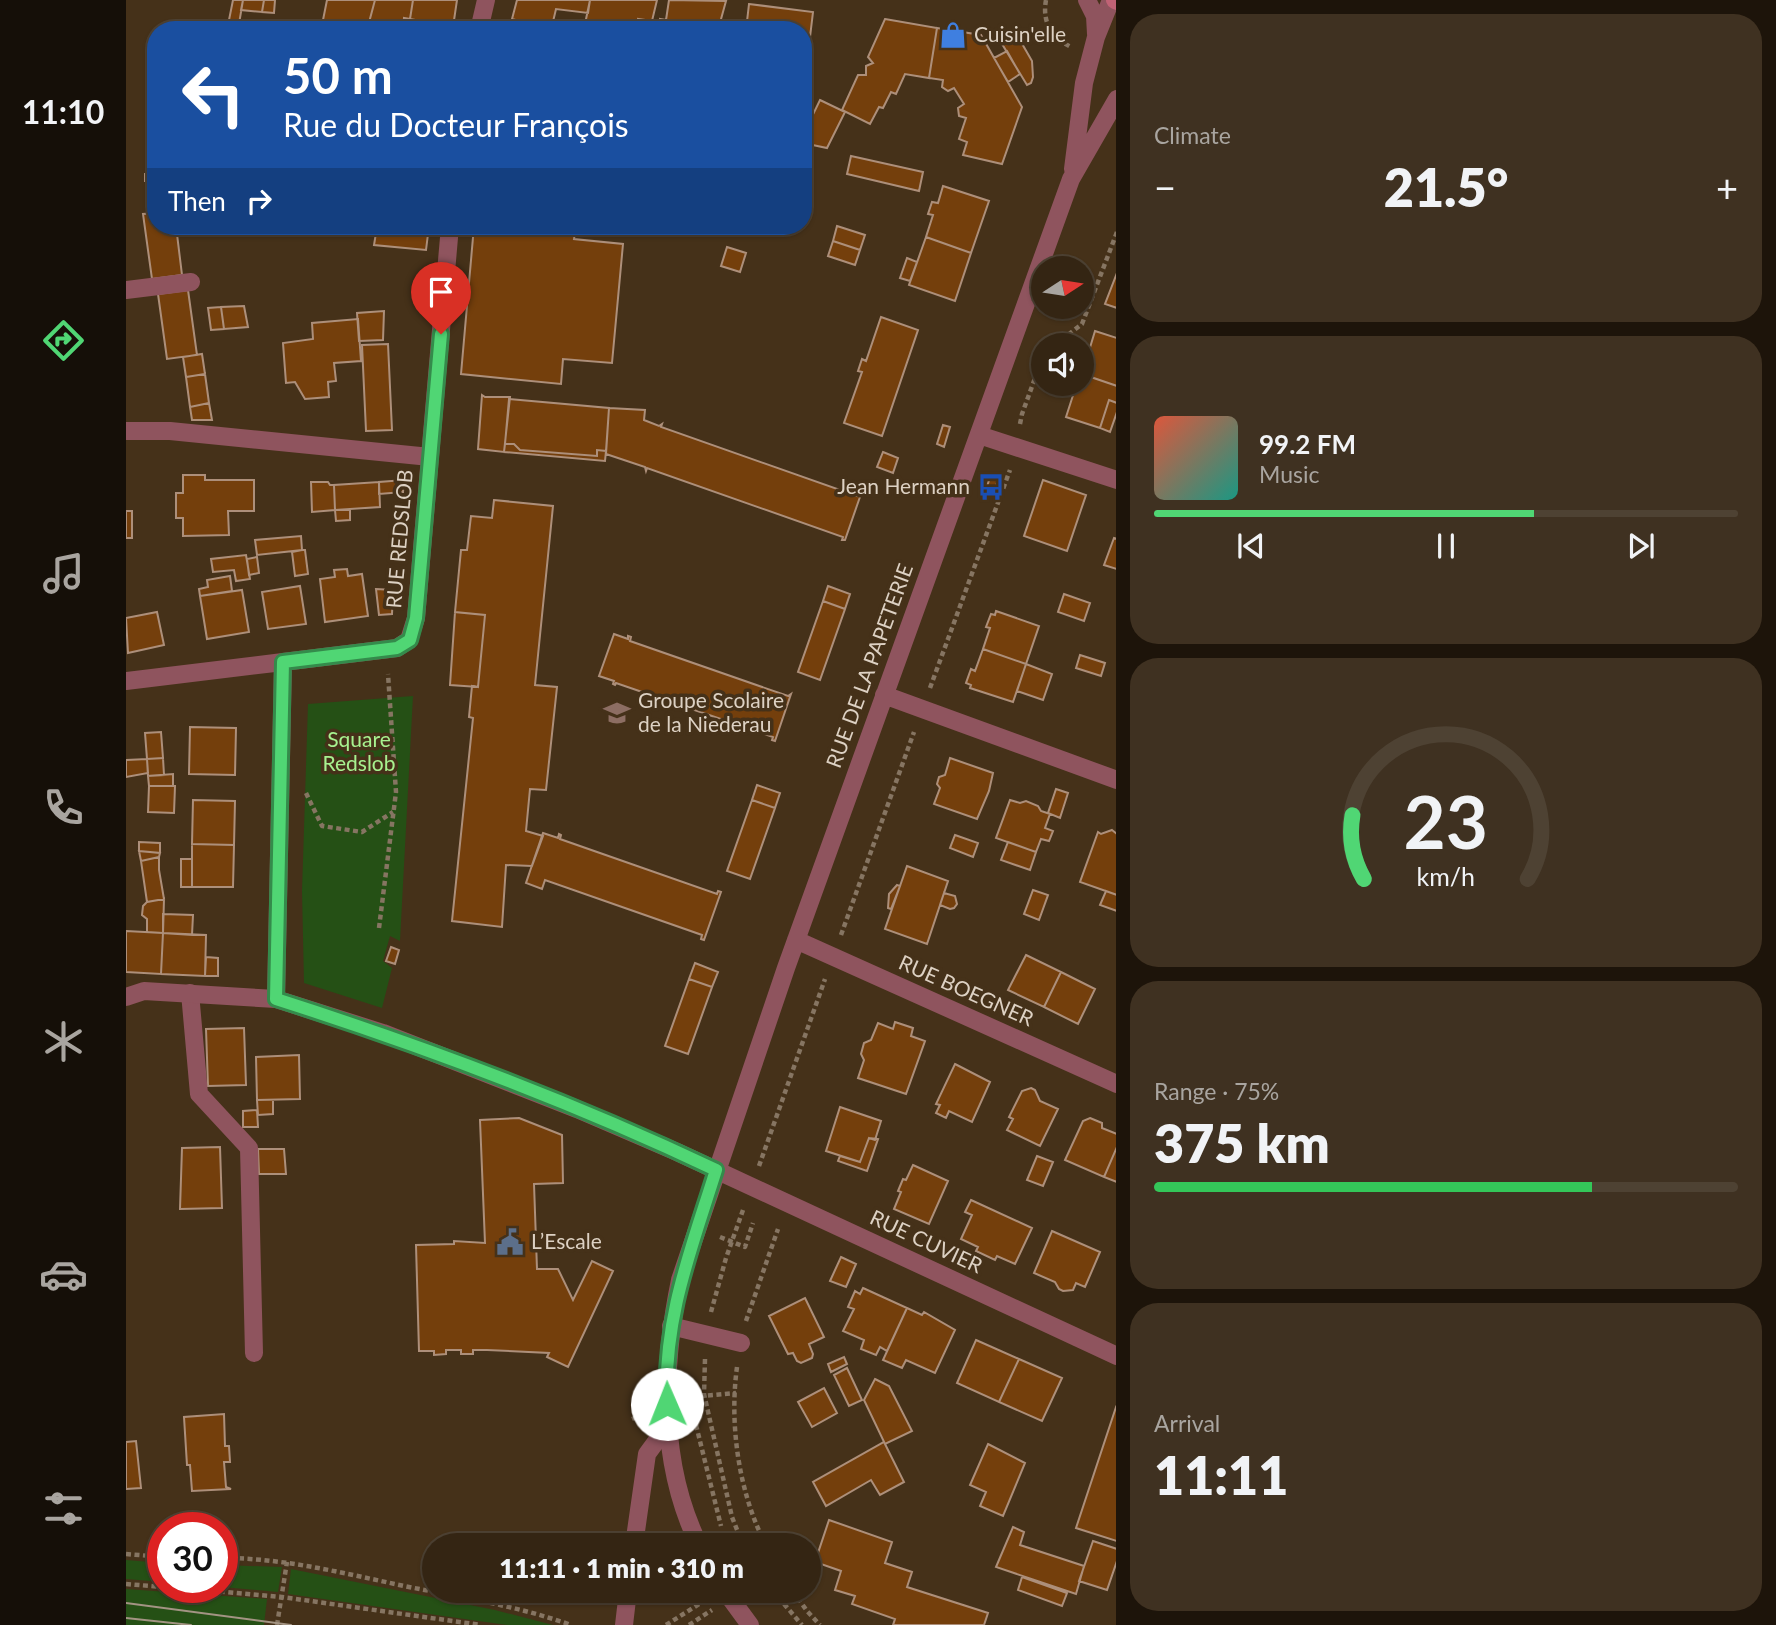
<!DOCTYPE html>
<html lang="en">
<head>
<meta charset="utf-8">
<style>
  body { margin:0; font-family:Lato,sans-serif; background:#3f3121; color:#f1f3f6; height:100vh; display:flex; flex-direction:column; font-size:26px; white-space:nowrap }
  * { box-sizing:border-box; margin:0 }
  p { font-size:23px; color:#a9a5a0 }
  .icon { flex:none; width:38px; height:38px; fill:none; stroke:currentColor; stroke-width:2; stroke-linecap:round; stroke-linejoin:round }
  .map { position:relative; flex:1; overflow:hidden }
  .drawer { display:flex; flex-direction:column; gap:14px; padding:14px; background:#1d140a; width:660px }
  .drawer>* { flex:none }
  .banner { position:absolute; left:21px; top:21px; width:665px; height:214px; border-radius:28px; box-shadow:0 2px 5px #0004,0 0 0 2px #4e4233; background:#1a4fa0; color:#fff; overflow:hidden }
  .needle { width:46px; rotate:78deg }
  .fabs { position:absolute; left:905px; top:256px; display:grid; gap:14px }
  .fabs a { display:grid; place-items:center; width:63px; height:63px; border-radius:50%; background:#342513; box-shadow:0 2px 5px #0004,0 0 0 2px #4e4233; font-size:35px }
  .speed { position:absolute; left:21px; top:1512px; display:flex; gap:14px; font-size:35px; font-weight:700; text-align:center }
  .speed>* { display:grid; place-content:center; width:91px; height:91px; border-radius:50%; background:#342513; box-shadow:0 2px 5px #0004,0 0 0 2px #4e4233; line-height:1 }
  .speed .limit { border:10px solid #d22; background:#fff; color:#111 }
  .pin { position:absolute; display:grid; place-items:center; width:60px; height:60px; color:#fff; margin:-72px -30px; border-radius:50% 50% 50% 0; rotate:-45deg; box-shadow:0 0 7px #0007 }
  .pin .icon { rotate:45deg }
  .me { position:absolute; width:77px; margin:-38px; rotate:359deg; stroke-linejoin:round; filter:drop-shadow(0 0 5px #0008) }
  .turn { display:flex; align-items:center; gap:24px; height:147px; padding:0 21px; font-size:32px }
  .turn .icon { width:91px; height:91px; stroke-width:2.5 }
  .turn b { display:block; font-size:49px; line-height:60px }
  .then { display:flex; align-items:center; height:66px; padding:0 21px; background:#0003; gap:14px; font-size:26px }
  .big { font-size:52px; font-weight:800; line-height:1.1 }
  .drawer .tile { flex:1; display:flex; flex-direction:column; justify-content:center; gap:10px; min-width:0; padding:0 24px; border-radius:28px; background:#3f3121 }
  .drawer .dial { align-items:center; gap:0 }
  .dial svg { height:182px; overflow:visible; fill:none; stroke:#4e4233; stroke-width:7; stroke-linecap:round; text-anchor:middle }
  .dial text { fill:#f1f3f6; stroke:none }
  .song { display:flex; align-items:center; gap:21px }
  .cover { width:84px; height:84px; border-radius:10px; background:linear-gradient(135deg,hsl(10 70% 55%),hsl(170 70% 35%)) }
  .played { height:7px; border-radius:4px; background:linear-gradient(90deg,#50d674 65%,#4e4233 65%) }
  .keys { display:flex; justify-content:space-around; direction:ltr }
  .heat { display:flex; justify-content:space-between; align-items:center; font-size:38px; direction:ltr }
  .charge { height:10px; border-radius:5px; background:linear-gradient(90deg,#34c759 75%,#4e4233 0) }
  .trip { position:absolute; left:296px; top:1533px; width:399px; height:70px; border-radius:35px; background:#342513; box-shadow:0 2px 5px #0004,0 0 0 2px #4e4233; font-weight:800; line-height:70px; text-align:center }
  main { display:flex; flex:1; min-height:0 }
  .tabs { display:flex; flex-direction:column; width:126px; justify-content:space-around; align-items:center; background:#150f08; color:#a9a5a0 }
  .tabs .icon { width:49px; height:49px }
  .tabs .selected { color:#50d674 }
  .tabs b { font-size:32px; color:#f1f3f6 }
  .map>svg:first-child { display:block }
  .green { fill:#255015 }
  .building { fill:#743f0c; stroke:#ad8f7a; stroke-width:2 }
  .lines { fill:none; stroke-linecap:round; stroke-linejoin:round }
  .path { stroke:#867562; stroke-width:4.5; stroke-dasharray:5 3.5; stroke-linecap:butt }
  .service { stroke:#8f545e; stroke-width:18 }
  .minor { stroke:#8f545e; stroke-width:18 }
  .secondary { stroke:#c06275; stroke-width:18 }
  .tram { stroke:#a39483; stroke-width:2 }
  .route-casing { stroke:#348b4b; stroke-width:18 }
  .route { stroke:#50d674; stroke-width:12 }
  .labels { text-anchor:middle; stroke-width:7; stroke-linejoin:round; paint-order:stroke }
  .poi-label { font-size:21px; fill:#ddd1c3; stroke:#453119; text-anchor:start }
  .street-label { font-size:21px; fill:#ddd1c3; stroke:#453119 }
  .park-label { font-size:21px; fill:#a7f18f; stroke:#453119 }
</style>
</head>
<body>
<main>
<nav class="tabs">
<b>11:10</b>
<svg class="icon selected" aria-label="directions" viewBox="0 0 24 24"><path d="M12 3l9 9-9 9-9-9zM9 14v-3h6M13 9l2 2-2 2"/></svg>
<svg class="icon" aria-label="music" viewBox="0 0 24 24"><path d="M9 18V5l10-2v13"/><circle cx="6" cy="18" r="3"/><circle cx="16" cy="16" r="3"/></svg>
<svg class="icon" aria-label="phone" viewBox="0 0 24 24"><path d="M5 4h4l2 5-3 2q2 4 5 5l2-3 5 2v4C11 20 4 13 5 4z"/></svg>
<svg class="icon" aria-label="climate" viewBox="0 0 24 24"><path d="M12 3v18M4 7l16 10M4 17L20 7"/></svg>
<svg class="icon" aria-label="car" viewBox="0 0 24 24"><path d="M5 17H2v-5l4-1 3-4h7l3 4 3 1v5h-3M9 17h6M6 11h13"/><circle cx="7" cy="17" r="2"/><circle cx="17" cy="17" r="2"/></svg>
<svg class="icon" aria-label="filters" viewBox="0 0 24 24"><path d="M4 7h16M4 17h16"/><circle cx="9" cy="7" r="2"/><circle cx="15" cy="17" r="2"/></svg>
</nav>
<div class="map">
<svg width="991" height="1625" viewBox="0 0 991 1625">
  <rect width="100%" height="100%" fill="#453119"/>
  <path class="green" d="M287,696L274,941L264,936L257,961L266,968L256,1008L178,983L176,891L182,704Z
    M0,1560L37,1563V1582L0,1579Z
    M96,1565L156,1567L152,1592L96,1587Z
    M165,1569L369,1610L427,1625H381L162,1594Z
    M0,1589L141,1599L138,1625H0Z"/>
  <path class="building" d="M107,0H117L112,30H101Z
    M117,0H138L136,12L115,10Z
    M138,0H149L148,13L136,12Z
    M201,0H249L241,30H195Z
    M249,0H287L284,19L278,18L277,27L249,23L248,30H241Z
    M287,0H331L327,27L284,19Z
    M391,0H464L462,13L430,9L425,30L386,19Z
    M464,0H531L526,21L512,19L510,30H481L482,27L459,24Z
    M543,0L600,1L592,30H533L534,19L540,20Z
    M623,4L687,12L681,62H677V30H620Z
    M759,19L811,28L803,78L779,74L770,94L765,92L757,108L753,107L744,124L716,110L732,75H740V66L747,63L742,57Z
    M811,28L855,35L896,107L876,164L837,155L841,142L833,139L840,118L833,116L832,108L838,104L828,88L822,91L816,87L817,80L803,78Z
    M873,39L895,42L906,61L907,77L905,83L901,85Z
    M881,51L894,74L882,82L868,58Z
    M694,100L719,112L701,148L677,143V135Z
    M725,156L797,172L793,191L721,174Z
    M30,159V209L26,181H19V174H24L22,160Z
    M817,186L863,201L845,253L800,237L807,215L802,214L806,202L812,203Z
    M30,213V226H50L56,275L26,279L17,214Z
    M254,226H303L300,250L248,245L250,233H254Z
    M348,226H450L448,239L497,244L486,363L437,359L435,384L335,374Z
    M711,226L739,235L734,250L707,241Z
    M800,237L845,253L829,301L783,285Z
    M707,241L734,250L729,265L702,256Z
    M601,247L620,253L614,272L595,266Z
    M781,258L791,262L784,281L774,278Z
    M991,273V308L979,304Z
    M62,290L71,355L41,359L32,294Z
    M118,306L122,327L98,329L95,307Z
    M95,307L98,329L85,330L82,308Z
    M258,311L257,340L233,341L231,313Z
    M755,317L792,330L756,436L718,423L736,372L732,371L736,359L740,361Z
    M232,319L235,361L208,363L210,381L202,382L203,397L179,399L169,382L160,383L157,343L187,339L186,323Z
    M969,331L991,338V386L956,374Z
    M262,344L266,430L240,431L236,345Z
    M76,354L79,374L60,377L57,357Z
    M79,374L83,403L64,407L60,377Z
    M956,374L991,386V403L983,400L974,428L940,417L951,383H956Z
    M356,395L359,397H384L378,452L352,449Z
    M383,399L483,408L480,451L471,450V456L394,450L388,444H379Z
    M983,400L991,403V412L984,432L974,428Z
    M83,403L86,420H66L64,407Z
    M483,408L519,410L518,420L533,426L536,424L535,427L731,496L732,493L735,494L719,540H716L717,537L521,468L520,471L519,467L480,454Z
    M817,425L824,427L818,447L811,444Z
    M379,444H388L394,450L471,456V450L480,451L479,461L378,452Z
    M757,452L772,458L767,473L751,467Z
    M865,474L873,476L867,496L859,493Z
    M57,475H79V480H128V511H102L103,535L57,536V518H50V493H57Z
    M278,480L277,492L253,494V482Z
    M917,480L960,495L941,551L898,536Z
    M185,482H202L204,485H208L209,510L186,512Z
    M253,482L254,507L209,510L208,485Z
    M368,500L427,506L409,685L431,687L420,790L404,789L400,831L417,836L406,866L380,865L376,927L326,921L347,718L343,717L346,686L352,687L359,615L329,612L335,550H341L345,516L366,518Z
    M224,509V520L210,521L209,510Z
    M0,511H6V538H0Z
    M175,536L176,550L131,555L129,540Z
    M988,538L991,539V569L978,565Z
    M176,550H179L182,574L169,576L166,552Z
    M120,555L124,579L110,581L108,570L87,572L85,559Z
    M131,557L133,573L123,575L121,559Z
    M221,569L222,576L236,574L242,616L199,622L194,579L209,577L208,570Z
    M104,576L106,591L74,596L73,589L82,587L81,580Z
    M174,586L180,624L142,629L136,592Z
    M702,586L724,594L719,609L697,601Z
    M250,589L267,590L266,614L253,615Z
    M116,590L123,632L81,639L74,596Z
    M938,594L964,603L958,621L932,612Z
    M697,601L719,609L694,680L672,672Z
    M870,611L913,626L900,664L857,649L864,628L860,627L865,614L869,615Z
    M31,612L38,645L2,653L0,618Z
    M329,612L359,615L352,687L324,685Z
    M488,634L502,639V636L505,637L504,641L662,696L665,694L649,741L646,740L647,737L490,683L489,685L487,684L488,681L473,676Z
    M857,649L900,664L887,702L844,688L845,685L840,683L845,669L849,671Z
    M954,655L979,663L975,676L950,668Z
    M900,664L926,674L917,700L891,691Z
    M64,727L110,728L109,775L63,774Z
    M35,732L37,758L21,759L19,733Z
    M37,758L38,775L22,776L21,759Z
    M824,758L867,773L863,791L851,819L808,804L814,788L811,784L813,777L819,775Z
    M21,759L22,773L0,777V760Z
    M47,774V786H23L22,776Z
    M631,785L654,793L649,808L626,800Z
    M23,786H49L48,813L22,812Z
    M930,789L942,793L934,818L922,813Z
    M67,800L109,801L108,845L66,844Z
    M626,800L649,808L624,879L601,871Z
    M884,800L894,803L900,801L912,806L915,811L924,814L919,828L927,831L923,841L915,839L910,852L870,838Z
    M986,830L991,834V895L954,882L972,832L975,834Z
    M417,833L432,838L433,834L435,835L434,839L591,894L592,891L595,892L578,940L575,939L576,935L419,880L416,889L400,883Z
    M829,835L852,843L847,857L824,848Z
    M13,842L34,843V853L13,851Z
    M882,842L910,852L904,870L875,860Z
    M66,844L108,845L107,887H66Z
    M13,851L34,853L33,857L15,861Z
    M33,857V870L38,899L21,902L15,861Z
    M55,859H66V887H55Z
    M781,866L822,881L801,944L759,929Z
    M771,885L774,886L765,909L762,908L763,894Z
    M907,890L922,895L913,920L898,914Z
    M980,891L991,895V911L974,905Z
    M818,893L829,896L831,904L828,908L824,909L814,905Z
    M38,899L37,933L21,932V919L16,915L17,906L21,902Z
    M37,914L67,915L66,935L37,933Z
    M0,931L37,933L35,974L0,972Z
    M37,933L80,935L79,976L35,974Z
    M265,947L273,950L269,964L260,961Z
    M900,955L935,972L918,1007L882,990Z
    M80,957L92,958V976H79Z
    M569,963L592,972L586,987L563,979Z
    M935,972L969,989L952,1024L918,1007Z
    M563,979L586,987L562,1054L539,1046Z
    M769,1022L787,1028L785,1036L799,1041L780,1094L732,1078L738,1060L735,1054L738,1043L745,1040L752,1023L767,1029Z
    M118,1028L120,1085L82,1086L80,1029Z
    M173,1055L174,1099L131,1100L130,1057Z
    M829,1064L864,1082L846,1122L823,1111L820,1118L810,1113L814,1105L810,1104Z
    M905,1088L909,1090L914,1101L932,1109L914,1146L881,1130L887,1119L883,1117L896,1091Z
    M131,1100H147V1114L132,1115Z
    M714,1107L755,1121L749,1140L743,1138L734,1162L700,1151Z
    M131,1110L132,1127H117V1111Z
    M393,1118L436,1135L437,1183L408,1184L411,1269H432L447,1300L466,1261L487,1271L442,1367L421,1357L423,1353L361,1350H347V1354H335V1350H320V1354L308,1355V1351H293L290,1245L328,1244V1241L359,1243L354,1120Z
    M964,1118L976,1123V1128L991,1134V1147L978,1177L939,1160L957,1121Z
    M743,1138L752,1139L741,1171L712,1161L714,1156L734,1162Z
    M94,1147L96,1208L54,1209L56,1148Z
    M991,1147V1182L978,1177Z
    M132,1149H158L160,1174H133Z
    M911,1156L927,1162L917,1186L901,1180Z
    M787,1165L822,1181L803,1224L768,1209L775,1192L772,1191L777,1179L780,1180Z
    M845,1200L906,1228L889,1264L871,1256L869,1260L850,1251L852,1247L835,1239L846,1215L839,1212Z
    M926,1231L974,1252L959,1287L950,1283L947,1290L937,1291L933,1289L929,1282L908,1273Z
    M715,1257L730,1264L720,1287L704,1281Z
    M737,1288L781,1308L761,1351L754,1347L750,1355L735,1349L738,1340L717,1331L728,1309L722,1307L729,1291L734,1294Z
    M679,1298L698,1337L683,1344L687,1354L686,1358L675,1363L671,1361L667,1353L662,1354L643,1316Z
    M781,1308L796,1315L798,1312L829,1330L809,1373L780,1360L776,1368L757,1360Z
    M850,1340L893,1359L873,1402L831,1383Z
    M718,1357L721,1364L705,1372L702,1364Z
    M893,1359L936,1378L916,1421L873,1402Z
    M721,1368L736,1400L723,1406L708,1375Z
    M749,1379L763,1386L786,1431L759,1444L738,1400Z
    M698,1388L711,1413L686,1427L672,1402Z
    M990,1407L991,1408V1541L950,1528Z
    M98,1414L99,1446H103L104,1462H98L100,1487L105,1489L66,1491L64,1465H61L58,1417Z
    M10,1441L15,1488L0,1489V1442Z
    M758,1442L778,1482L754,1495L745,1480L700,1506L687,1482Z
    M862,1444L899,1463L877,1516L854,1506L860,1492L844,1485Z
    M703,1520L766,1542L759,1563L786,1572L781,1587L862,1613L858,1625H767L769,1619L726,1604L729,1596L709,1590L715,1571L689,1562Z
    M887,1527L898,1532L894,1545L958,1566L950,1594L870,1567Z
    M967,1541L991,1549V1561L981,1590L953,1581Z
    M896,1577L941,1593L936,1606L892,1590Z"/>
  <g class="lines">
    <path class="path" d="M920,0C916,22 925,37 945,47
      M929,345L956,324L991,232
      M894,424L896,414L917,356
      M804,688L884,470
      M180,793L196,826L236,832L267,812
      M253,928L270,792L262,674
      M715,935L788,732
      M633,1166L699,979
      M594,1237L619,1247L627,1223
      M585,1312L600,1258L617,1210
      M620,1321L652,1229
      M579,1359L578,1394L606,1517L617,1545
      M611,1367C603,1425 613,1494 640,1545
      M565,1397L610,1393
      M506,1419L518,1414
      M570,1425L595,1526
      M0,1554L37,1557
      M96,1558C162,1558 224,1575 288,1588C340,1598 395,1607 445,1625
      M0,1584L37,1587
      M43,1587L156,1597L355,1625
      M647,1591L676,1625
      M667,1591L681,1611L694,1625
      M151,1625L161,1562
      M540,1625L578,1601
      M563,1625L586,1610"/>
    <path class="service" d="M64,993L73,1094L123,1148L128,1353
      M545,1326L615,1343
      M508,1545L521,1454L543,1424
      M498,1625L502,1591"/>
    <path class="minor" d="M961,0L969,16L970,34
      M353,30L360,0
      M947,169L958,83L970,37L985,0
      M0,290L65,282
      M0,431H44L304,457
      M853,435L991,480
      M0,681L157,662
      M758,695L991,780
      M670,940L991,1084
      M0,997L18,991L150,999L257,1033L451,1109L551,1152L991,1356
      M150,999L157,662L271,648L283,640L290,618L324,226
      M573,1545C533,1464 536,1367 554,1280L660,968L945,179L991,99
      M599,1591L624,1625"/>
    <path class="secondary" d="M989,0L991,1"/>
    <path class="tram" d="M0,1603L165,1625
      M0,1618L65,1625"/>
  </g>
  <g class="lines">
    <defs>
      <path id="route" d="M315,334L290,618L284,640L271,648L157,662L150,999C300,1047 449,1103 590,1170C565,1250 537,1319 541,1404"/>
    </defs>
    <use href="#route" class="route-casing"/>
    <use href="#route" class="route"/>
  </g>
  <defs>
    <symbol id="shop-bare" viewBox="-9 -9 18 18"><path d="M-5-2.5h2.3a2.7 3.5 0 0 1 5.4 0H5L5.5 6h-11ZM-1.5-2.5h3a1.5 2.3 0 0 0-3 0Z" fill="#3f7fe0" stroke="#453119" stroke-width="2.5" paint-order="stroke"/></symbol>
    <symbol id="bus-bare" viewBox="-9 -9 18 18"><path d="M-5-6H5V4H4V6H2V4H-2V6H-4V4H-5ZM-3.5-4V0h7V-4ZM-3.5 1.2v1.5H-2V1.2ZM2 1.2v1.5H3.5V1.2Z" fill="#1a4fb4" stroke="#453119" stroke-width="2.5" paint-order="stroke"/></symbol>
    <symbol id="school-bare" viewBox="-9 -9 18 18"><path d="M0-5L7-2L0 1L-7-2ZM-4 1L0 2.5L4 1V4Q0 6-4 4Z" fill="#8d6e63" stroke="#453119" stroke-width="2.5" paint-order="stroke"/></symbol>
    <symbol id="civic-bare" viewBox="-9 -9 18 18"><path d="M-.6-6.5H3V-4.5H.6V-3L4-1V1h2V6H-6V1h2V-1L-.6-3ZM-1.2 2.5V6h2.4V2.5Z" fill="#5c6f8a" stroke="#453119" stroke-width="2.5" paint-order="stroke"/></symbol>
  </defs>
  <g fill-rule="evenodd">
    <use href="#shop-bare" x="808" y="16" width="38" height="38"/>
    <use href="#bus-bare" x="846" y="468" width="38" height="38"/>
    <use href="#school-bare" x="472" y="694" width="38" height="38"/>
    <use href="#civic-bare" x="365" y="1223" width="38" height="38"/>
  </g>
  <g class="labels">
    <g class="poi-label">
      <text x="848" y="42">Cuisin'elle</text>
      <text x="844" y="494" text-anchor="end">Jean Hermann</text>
      <text x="512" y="708">Groupe Scolaire<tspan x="512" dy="24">de la Niederau</tspan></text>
      <text x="405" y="1249">L’Escale</text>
    </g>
    <g class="street-label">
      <text transform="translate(274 539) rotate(-85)" y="7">RUE REDSLOB</text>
      <text transform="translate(744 666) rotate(-70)" y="7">RUE DE LA PAPETERIE</text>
      <text transform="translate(840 991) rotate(24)" y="7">RUE BOEGNER</text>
      <text transform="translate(800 1242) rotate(25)" y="7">RUE CUVIER</text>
    </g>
    <g class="park-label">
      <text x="233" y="747">Square<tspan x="233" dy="24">Redslob</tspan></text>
    </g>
  </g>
</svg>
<div class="fabs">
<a><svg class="needle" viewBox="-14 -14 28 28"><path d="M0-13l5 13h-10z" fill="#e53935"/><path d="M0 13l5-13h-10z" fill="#a9a5a0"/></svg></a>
<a><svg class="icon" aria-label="sound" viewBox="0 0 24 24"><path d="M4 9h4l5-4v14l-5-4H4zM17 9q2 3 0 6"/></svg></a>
</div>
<div class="speed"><div class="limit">30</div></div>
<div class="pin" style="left:315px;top:334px;background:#d93025"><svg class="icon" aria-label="arrive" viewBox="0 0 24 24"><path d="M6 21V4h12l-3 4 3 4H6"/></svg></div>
<svg class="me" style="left:541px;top:1404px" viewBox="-20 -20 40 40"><circle r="19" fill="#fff"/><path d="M0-13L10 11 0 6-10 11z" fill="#50d674"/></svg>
<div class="trip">11:11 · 1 min · 310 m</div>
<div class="banner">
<div class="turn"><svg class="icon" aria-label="left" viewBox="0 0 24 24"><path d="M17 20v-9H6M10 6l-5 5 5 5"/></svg><div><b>50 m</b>Rue du Docteur François</div></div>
<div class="then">Then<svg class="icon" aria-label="right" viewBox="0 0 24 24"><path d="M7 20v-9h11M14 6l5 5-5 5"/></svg></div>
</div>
</div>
<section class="drawer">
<div class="tile"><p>Climate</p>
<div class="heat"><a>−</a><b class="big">21.5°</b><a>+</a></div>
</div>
<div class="tile">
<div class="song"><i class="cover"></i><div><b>99.2 FM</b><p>Music</p></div></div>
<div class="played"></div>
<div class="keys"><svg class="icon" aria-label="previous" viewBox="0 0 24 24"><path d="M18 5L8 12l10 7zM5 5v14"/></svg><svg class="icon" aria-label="pause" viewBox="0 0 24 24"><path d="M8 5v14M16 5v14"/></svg><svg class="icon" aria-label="next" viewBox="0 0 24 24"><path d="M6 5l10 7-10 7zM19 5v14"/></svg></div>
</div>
<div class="tile dial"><svg viewBox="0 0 100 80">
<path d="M14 69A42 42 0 1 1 86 69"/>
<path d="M14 69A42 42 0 0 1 9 41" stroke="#50d674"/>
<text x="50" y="56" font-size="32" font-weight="700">23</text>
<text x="50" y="72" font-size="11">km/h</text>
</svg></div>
<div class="tile"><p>Range · 75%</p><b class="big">375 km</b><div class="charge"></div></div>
<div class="tile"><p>Arrival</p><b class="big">11:11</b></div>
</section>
</main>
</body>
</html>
